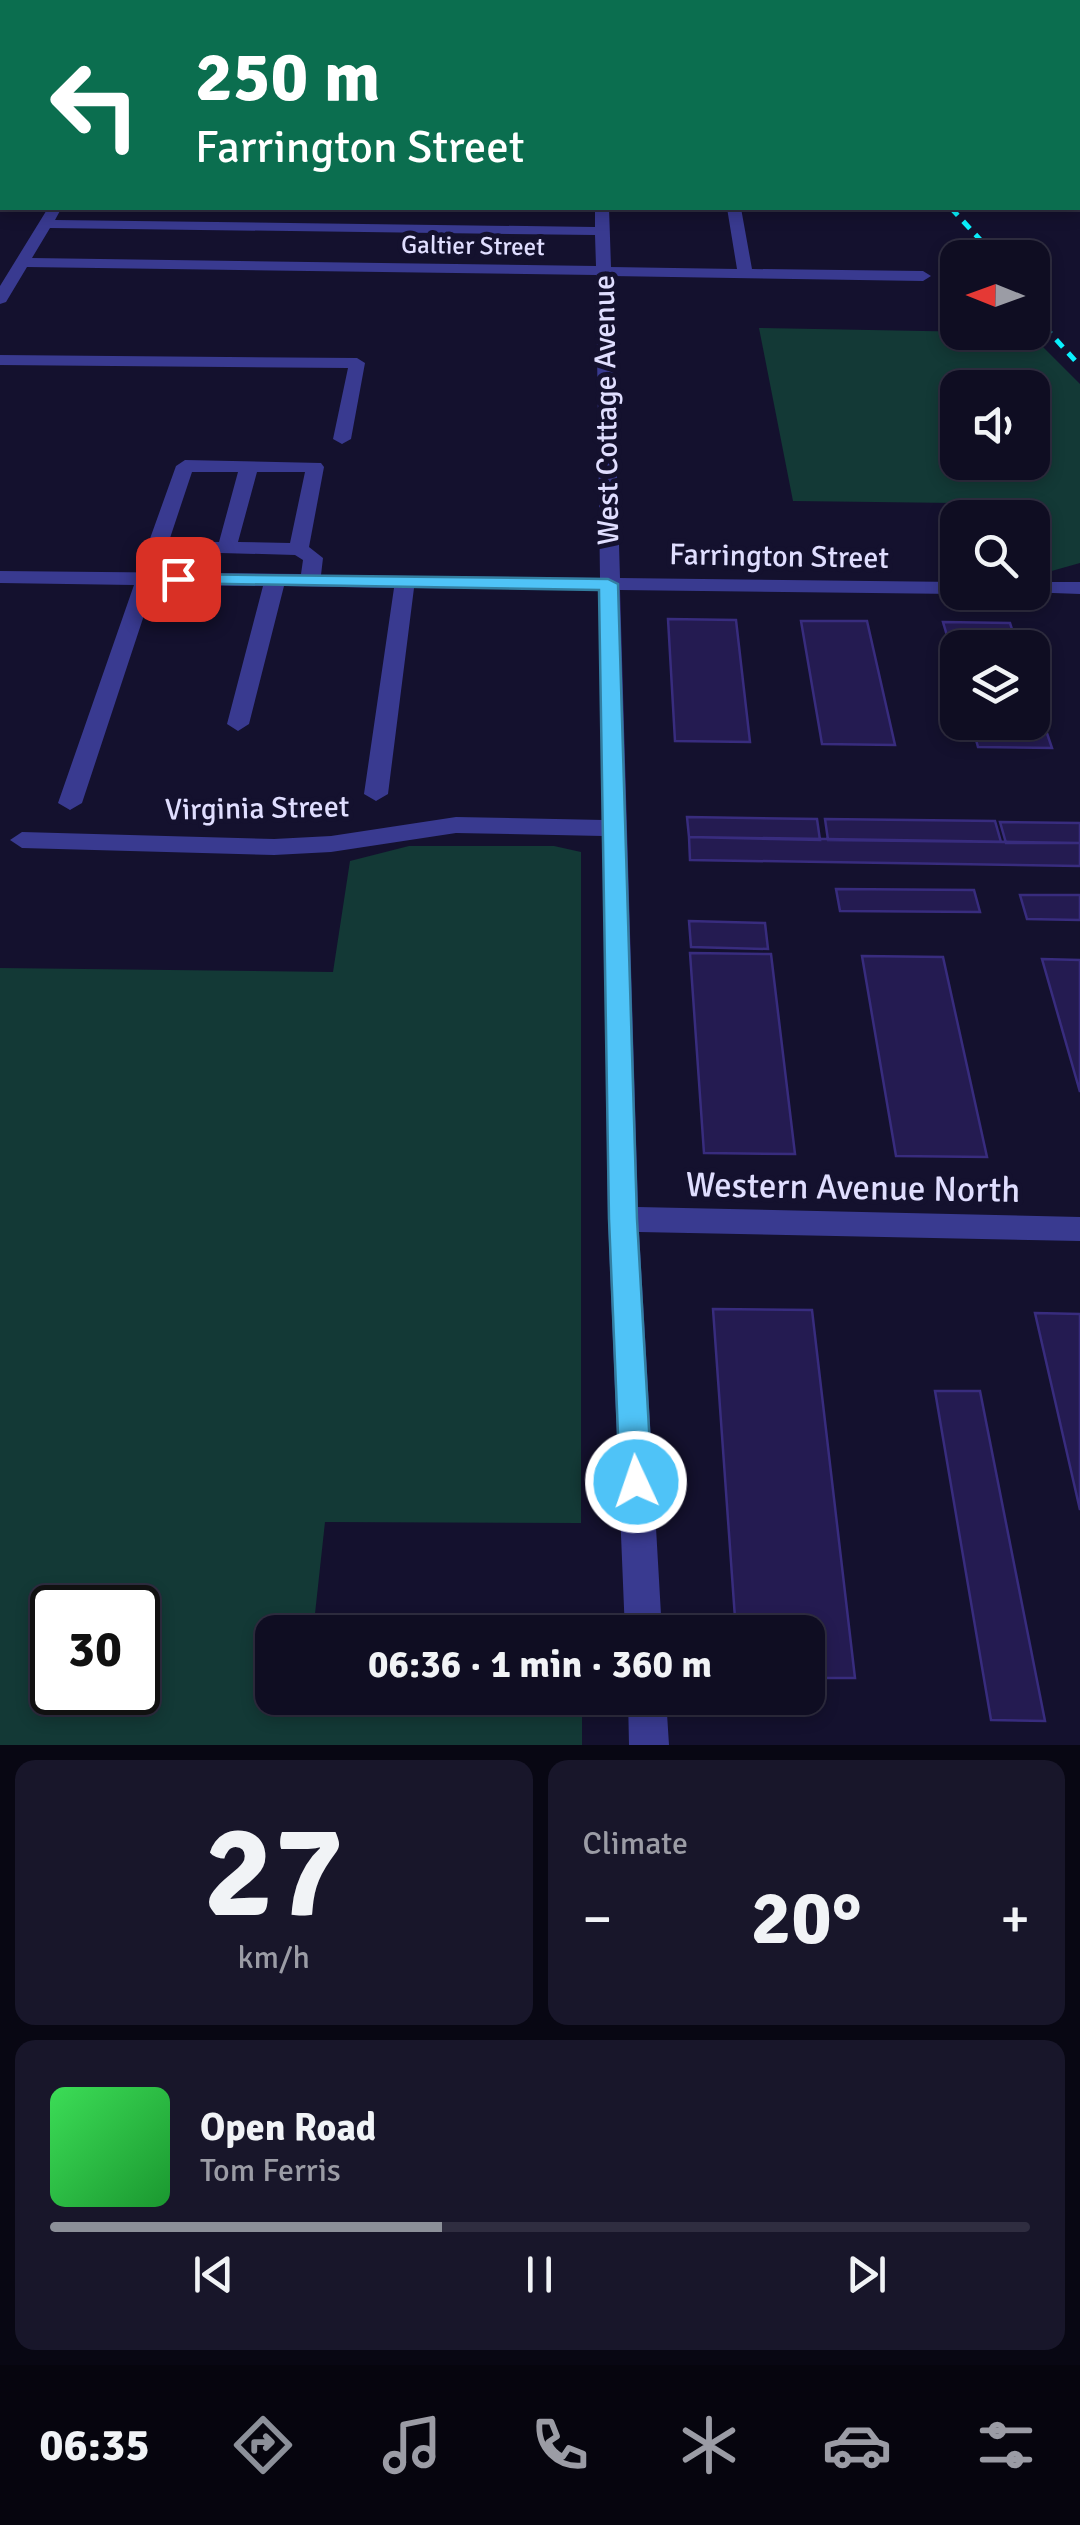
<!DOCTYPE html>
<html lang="en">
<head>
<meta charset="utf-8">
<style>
  body { margin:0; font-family:Signika,sans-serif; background:#18162a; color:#f1f3f6; height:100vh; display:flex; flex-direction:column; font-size:38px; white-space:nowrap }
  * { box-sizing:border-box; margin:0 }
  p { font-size:32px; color:#9b9ca5 }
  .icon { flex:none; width:55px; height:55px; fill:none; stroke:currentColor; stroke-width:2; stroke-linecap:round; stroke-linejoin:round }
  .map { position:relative; height:1745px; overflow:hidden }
  .side { display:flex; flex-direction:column; gap:15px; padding:15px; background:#080713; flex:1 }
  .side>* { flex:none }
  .top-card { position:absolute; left:0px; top:0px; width:1080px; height:210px; box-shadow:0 5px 15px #0003,0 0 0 2px #2f2d40; background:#0b6e4f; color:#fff; overflow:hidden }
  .needle { width:65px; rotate:271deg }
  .controls { position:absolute; left:940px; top:240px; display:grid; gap:20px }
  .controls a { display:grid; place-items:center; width:110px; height:110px; border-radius:20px; background:#0f0d22; box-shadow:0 5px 15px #0003,0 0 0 2px #2f2d40; font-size:50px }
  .speed { position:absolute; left:30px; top:1585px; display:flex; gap:20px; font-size:50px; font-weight:700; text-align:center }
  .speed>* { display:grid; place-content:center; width:130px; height:130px; border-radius:50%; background:#0f0d22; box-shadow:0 5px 15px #0003,0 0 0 2px #2f2d40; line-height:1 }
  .speed .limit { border:5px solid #111; border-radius:15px; background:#fff; color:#111 }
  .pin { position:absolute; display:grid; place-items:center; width:85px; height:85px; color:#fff; margin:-42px; border-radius:20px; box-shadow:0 5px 15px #0006 }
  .me { position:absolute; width:110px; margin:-55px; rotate:357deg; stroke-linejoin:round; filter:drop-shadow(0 0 8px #0008) }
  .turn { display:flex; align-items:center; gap:35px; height:210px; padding:0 30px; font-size:45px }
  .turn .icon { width:130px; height:130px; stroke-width:2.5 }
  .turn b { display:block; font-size:70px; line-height:85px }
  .big { font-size:75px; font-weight:700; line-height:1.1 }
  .side .widget { flex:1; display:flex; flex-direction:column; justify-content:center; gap:15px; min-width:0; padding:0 35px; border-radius:20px; background:#18162a }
  .side .dial { align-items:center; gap:0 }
  .dial b { font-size:130px; line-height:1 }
  .song { display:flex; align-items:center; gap:30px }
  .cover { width:120px; height:120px; border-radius:15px; background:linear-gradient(135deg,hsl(130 70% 55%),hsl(130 70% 35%)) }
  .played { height:10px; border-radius:5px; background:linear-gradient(90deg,#8c9099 40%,#2f2d40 40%) }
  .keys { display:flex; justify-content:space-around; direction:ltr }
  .heat { display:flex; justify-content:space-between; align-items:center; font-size:55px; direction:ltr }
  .side .tiles { flex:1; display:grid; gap:15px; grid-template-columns:1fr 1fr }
  .widget:last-child { grid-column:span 2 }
  .trip { position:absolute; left:255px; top:1615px; width:570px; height:100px; border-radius:20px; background:#0f0d22; box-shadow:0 5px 15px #0003,0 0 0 2px #2f2d40; font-weight:700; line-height:100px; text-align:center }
  .menu { display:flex; height:160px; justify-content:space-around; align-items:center; background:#06050e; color:#9b9ca5 }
  .menu .icon { width:70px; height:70px }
  .menu .active { color:#8c9099 }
  .menu b { font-size:45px; color:#f1f3f6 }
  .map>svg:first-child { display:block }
  .green { fill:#133936; fill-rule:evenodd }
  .building { fill:#241b51; stroke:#382c7e; stroke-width:2.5 }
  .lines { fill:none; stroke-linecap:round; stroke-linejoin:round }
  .minor { fill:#393a90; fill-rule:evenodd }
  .rail { stroke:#0af2ff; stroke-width:5; stroke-dasharray:10 8; stroke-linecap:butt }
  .route { fill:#4fc3f7; stroke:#337fa1; stroke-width:2.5 }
  .labels { text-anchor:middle; stroke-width:10; stroke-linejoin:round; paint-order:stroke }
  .far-street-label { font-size:25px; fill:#e0deff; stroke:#14112e }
  .street-label { font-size:30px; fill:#e0deff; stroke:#14112e }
  .near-street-label { font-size:35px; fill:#e0deff; stroke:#14112e }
</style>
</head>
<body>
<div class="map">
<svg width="1080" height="1745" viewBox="0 0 1080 1745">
  <rect width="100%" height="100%" fill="#14112e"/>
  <path class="green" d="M759,328L1029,333L1080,384V563L1048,572H1033L1032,518L962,517L956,503L793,501ZM958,388H1032V462H958Z
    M409,846H554L581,852V1523L325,1522L313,1632H272V1698H582V1745H0V968L333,972L350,861ZM52,1608H138V1692H52Z"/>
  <path class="building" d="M668,619L736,620L750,742L675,741Z
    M801,621H867L895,745L822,744Z
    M943,622L1010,623L1018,648H958V673Z
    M1032,689L1052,748L978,747L971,722H1032Z
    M687,817L817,819L820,840L689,837Z
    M825,819L995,821L1001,842L828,840Z
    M1000,822L1080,823V843H1006Z
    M689,837L1080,843V866L690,860Z
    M836,889L974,890L980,912L840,911Z
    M1020,895H1080V920L1027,919Z
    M689,921L765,923L768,949L691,947Z
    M690,953L771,954L795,1154L704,1153Z
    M862,956L943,957L987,1157L896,1156Z
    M1042,959L1080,960V1092Z
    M713,1309L812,1310L855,1678H808V1632H736Z
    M1035,1313L1080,1314V1510Z
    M935,1391H980L1045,1721L991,1720Z"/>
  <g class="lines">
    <path class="minor" d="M590,0H600V2H590Z
      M1013,0H1024L1025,2H1014Z
      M0,7H2V13H0Z
      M1078,14H1080V20H1078Z
      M0,40H2V46H0Z
      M1078,46H1080V52H1078Z
      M1078,83L1080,84V95L1078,94Z
      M1078,165H1080V173H1078Z
      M48,208L61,209L55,220L595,227V208H609L611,267L737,269L727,208H741L752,269L923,271L931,276L923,281L611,276L620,578L958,582V592H964L958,594L620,590L638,1207L1080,1217V1241L639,1232L662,1632H625L608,1219L603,836L456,833L331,852L274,855L22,848L10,840L22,832L274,839L331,836L456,817L603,820L600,590L414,588L388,794L376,801L364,794L394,588L284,586L249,724L238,731L227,724L263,586L154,585L82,803L70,810L58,803L134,585L0,583V571L301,574L303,560L295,555L150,551L147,547L176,466L185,460L321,463L324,467L309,547L323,558L321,575L600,578L596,275L27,267L6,302L0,304V286ZM50,228L595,235L596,266L32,258ZM192,472H238L219,542L169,541ZM257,472H305L290,543L238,542Z
      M0,355L357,358L365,363L351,439L342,444L333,439L348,368L0,365Z
      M1032,582H1080V594L1026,592H1032Z
      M628,1698H666L669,1745H629Z"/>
    <path class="rail" d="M951,208L997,258
      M1032,313L1080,366"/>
  </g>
  <path class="route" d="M178,574L608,579L618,584L637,1219L652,1482L647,1492L636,1497L625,1492L620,1482L609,1219L599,590L171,583L169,579Z"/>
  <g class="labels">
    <g class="far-street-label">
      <text transform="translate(473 245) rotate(1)" y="9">Galtier Street</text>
    </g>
    <g class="street-label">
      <text transform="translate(606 410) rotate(-91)" y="10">West Cottage Avenue</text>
      <text transform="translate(779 556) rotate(1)" y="10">Farrington Street</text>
      <text transform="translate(257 808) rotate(-1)" y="10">Virginia Street</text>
    </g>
    <g class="near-street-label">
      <text transform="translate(853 1187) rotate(1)" y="12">Western Avenue North</text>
    </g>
  </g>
</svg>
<div class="controls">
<a><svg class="needle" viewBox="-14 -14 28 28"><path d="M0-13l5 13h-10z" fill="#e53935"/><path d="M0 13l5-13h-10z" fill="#9b9ca5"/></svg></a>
<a><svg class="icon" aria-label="sound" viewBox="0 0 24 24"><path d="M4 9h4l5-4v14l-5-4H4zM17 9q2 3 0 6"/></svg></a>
<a><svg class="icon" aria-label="search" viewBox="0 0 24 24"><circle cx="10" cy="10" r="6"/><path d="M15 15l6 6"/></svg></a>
<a><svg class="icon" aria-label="layers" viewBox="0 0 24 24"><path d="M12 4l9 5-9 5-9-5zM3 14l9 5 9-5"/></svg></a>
</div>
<div class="speed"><div class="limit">30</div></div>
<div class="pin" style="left:178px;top:579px;background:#d93025"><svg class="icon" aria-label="arrive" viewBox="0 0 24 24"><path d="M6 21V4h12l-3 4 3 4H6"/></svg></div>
<svg class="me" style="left:636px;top:1482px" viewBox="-20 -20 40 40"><circle r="17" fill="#4fc3f7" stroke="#fff" stroke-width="3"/><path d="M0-11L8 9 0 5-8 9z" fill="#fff"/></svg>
<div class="trip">06:36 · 1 min · 360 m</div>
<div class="top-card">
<div class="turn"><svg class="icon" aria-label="left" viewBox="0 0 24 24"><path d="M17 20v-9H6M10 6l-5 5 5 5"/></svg><div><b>250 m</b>Farrington Street</div></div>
</div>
</div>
<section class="side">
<div class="tiles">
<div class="widget dial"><b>27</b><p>km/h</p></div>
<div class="widget"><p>Climate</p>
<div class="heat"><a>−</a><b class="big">20°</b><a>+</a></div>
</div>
<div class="widget">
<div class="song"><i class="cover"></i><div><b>Open Road</b><p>Tom Ferris</p></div></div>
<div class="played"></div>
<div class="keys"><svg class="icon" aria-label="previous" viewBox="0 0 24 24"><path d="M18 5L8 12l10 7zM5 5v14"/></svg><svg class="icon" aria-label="pause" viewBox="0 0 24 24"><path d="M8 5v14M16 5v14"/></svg><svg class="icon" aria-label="next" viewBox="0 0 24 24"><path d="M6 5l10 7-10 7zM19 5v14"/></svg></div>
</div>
</div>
</section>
<nav class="menu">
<b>06:35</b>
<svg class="icon active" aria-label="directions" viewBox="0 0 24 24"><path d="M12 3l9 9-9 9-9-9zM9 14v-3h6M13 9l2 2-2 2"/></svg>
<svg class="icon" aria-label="music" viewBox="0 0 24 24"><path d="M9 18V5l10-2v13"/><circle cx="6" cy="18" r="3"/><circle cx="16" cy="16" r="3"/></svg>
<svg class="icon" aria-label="phone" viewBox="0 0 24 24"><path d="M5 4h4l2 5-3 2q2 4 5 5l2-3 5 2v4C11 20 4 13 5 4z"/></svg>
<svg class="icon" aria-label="climate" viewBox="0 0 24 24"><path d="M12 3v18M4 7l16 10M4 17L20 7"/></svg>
<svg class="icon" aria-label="car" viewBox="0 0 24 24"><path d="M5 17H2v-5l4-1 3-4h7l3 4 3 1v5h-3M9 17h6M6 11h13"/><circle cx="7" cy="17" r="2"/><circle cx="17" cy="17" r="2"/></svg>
<svg class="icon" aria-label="filters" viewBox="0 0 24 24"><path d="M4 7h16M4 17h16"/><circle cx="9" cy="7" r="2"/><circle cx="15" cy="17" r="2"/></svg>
</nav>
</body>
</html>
